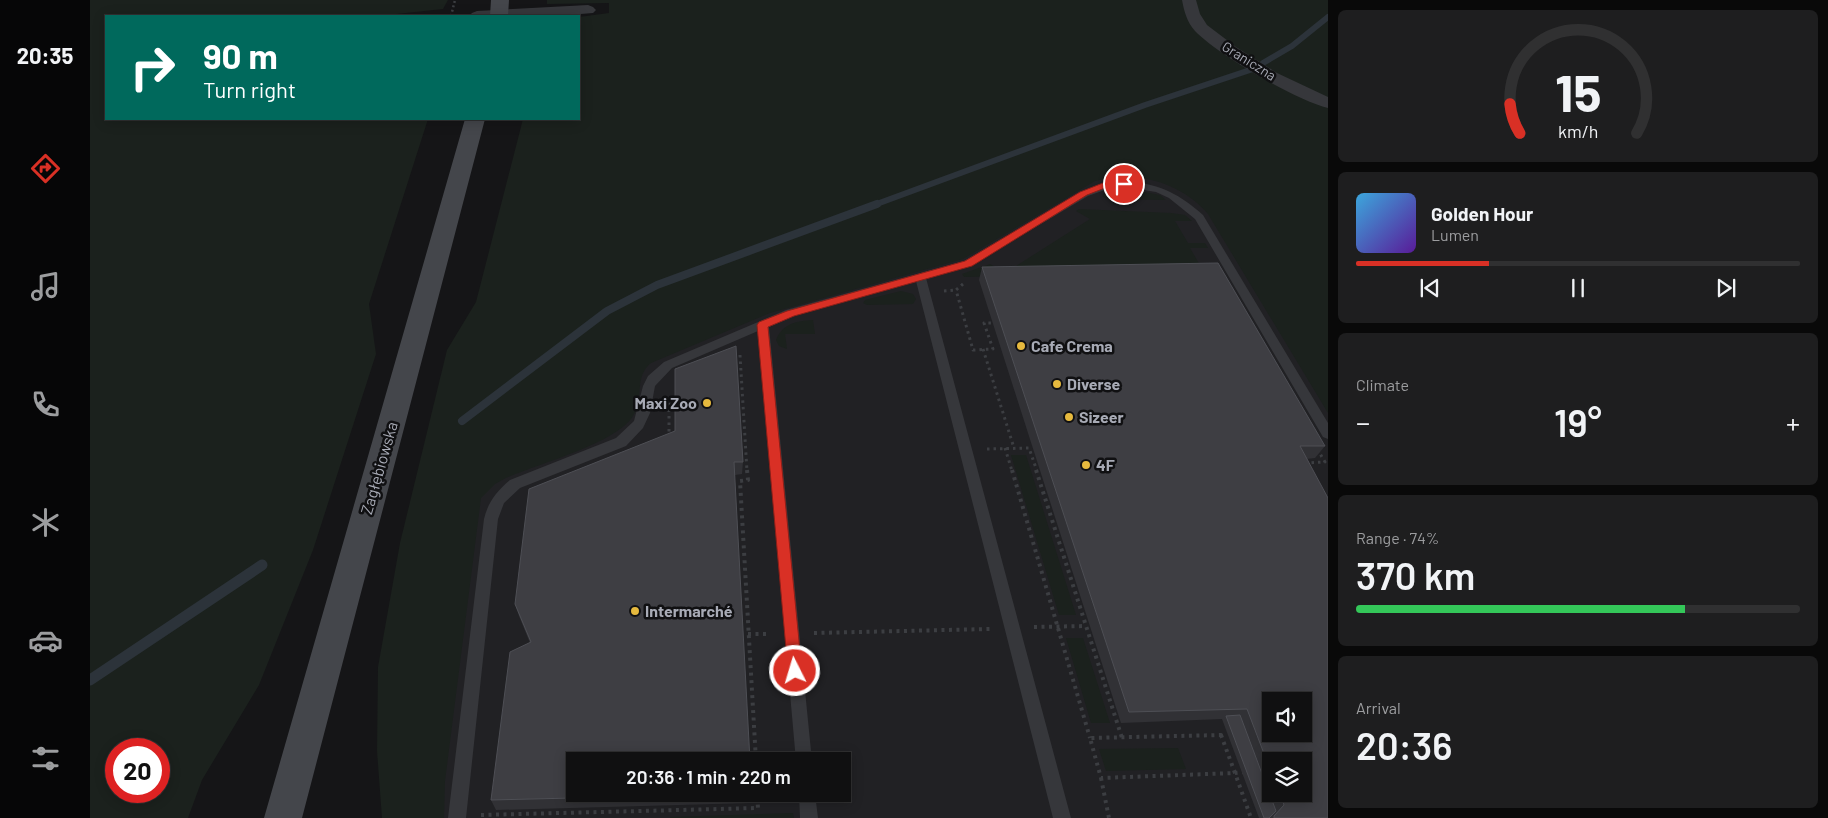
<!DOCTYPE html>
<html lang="en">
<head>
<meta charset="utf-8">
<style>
  body { margin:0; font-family:Barlow,sans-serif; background:#1e1e1f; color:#f1f3f6; height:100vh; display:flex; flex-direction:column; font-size:19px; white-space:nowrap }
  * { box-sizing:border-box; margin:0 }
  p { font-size:16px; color:#9c9d9f }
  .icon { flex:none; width:28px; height:28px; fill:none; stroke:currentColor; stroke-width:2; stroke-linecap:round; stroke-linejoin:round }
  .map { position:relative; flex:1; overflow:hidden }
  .details { display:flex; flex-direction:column; gap:10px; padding:10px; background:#090909; width:500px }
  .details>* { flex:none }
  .guide { position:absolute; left:15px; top:15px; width:475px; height:105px; border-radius:0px; box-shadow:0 2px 12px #0003,0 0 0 1px #303031; background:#00695c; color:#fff; overflow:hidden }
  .fabs { position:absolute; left:1172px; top:692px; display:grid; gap:10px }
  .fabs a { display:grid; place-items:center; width:50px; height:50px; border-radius:0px; background:#101011; box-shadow:0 2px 12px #0003,0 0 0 1px #303031; font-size:25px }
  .speed { position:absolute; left:15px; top:738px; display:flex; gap:10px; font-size:25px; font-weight:700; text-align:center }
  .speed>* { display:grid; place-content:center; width:65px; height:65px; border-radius:50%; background:#101011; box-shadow:0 2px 12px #0003,0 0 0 1px #303031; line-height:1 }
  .speed .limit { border:8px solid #d22; background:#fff; color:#111 }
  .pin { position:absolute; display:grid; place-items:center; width:42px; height:42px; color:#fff; margin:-21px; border:2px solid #fff; border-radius:50%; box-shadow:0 1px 5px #0007 }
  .me { position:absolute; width:55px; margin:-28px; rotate:355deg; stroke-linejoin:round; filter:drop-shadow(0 0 4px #0008) }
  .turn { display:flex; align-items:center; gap:18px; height:105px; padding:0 15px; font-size:22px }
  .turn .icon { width:65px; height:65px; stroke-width:2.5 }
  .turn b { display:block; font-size:35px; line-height:42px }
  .big { font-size:38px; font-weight:600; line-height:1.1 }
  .details .widget { flex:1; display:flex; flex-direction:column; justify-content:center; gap:8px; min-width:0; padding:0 18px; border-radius:8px; background:#1e1e1f }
  .details .dial { align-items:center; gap:0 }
  .dial svg { height:130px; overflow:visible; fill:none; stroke:#303031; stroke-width:7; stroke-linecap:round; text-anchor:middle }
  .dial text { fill:#f1f3f6; stroke:none }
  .song { display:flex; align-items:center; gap:15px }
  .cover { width:60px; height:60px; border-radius:8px; background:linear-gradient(135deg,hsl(200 70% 55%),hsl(270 70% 35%)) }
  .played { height:5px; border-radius:2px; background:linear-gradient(90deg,#d93025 30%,#303031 30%) }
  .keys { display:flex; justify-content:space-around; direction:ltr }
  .heat { display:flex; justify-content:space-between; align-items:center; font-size:28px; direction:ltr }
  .charge { height:8px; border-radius:4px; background:linear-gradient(90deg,#34c759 74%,#303031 0) }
  .trip { position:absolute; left:476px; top:752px; width:285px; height:50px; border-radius:0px; background:#101011; box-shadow:0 2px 12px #0003,0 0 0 1px #303031; font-weight:600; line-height:50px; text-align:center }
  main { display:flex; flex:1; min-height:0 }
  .tabs { display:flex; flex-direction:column; width:90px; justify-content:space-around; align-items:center; background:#060607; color:#9c9d9f }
  .tabs .icon { width:35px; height:35px }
  .tabs .selected { color:#d93025 }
  .tabs b { font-size:22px; color:#f1f3f6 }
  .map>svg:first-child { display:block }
  .built { fill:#212124; fill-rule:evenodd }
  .green { fill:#1b211d; fill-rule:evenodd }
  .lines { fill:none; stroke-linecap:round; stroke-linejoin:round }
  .stream-far2 { stroke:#2c333a; stroke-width:6 }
  .stream-far1 { stroke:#2c333a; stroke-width:8 }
  .stream { stroke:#2c333a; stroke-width:11 }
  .path-far2 { stroke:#3c3e42; stroke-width:2.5; stroke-dasharray:2 2.5; stroke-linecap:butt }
  .path-far1 { stroke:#3c3e42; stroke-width:3; stroke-dasharray:2.5 4; stroke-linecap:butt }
  .path { stroke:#3c3e42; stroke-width:4; stroke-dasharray:3 4.5; stroke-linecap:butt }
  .service { fill:#36373b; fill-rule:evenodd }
  .minor { fill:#36373b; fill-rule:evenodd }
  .secondary { fill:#44464b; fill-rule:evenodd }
  .wall { fill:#313135; fill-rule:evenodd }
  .building { fill:#3e3e43; stroke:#4e4f55; fill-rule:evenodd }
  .route { fill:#d93025; stroke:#8d1f18 }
  .poi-dot { fill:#e6b93e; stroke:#101012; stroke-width:2 }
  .labels { text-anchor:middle; stroke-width:5; stroke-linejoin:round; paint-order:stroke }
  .far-street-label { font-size:14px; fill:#a8abb6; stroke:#101012 }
  .poi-label { font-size:16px; font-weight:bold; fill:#a8abb6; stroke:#101012; text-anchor:start }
  .street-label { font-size:16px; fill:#a8abb6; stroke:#101012 }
</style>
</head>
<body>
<main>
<nav class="tabs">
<b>20:35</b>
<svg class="icon selected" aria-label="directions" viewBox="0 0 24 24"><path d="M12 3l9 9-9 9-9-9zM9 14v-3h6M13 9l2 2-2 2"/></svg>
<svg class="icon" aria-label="music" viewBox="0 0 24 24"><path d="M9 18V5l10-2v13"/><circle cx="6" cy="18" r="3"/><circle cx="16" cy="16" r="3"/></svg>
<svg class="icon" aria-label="phone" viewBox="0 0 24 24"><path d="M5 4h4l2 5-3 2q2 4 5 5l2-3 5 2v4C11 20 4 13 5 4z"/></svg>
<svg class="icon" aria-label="climate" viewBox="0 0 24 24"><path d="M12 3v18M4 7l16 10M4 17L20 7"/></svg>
<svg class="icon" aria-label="car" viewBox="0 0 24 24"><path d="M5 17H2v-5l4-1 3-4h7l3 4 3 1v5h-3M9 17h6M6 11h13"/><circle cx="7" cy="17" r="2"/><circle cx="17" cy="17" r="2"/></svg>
<svg class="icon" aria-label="filters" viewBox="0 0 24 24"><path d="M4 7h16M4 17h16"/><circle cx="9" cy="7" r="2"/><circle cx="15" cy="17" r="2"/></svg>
</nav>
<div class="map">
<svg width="1238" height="818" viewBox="0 0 1238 818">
  <rect width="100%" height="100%" fill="#151517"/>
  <path class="built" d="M1053,101L1238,405V818H347L402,403ZM1181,701H1214V734H1181ZM485,761H752V794H485ZM1181,761H1214V794H1181Z"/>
  <path class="green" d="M0,0H358L353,9L288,16H16V119H338L279,304L286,354L223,550L169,685L112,780L98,818H0ZM26,749H69V791H26Z
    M457,0H1238V413L1118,214C1091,182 1046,170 1005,181L873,259L680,313L561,363C543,378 555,398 543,416C526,444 446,464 414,479L405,484L391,498L355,781L354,818H292L287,751L288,667L310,543L357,350L386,302L433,119H489V17L519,13V3L457,4Z
    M1039,189L1070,195L1076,200L1017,199L1012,196L1014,193Z
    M989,209L1081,213L1095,215L1102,221H1085L1098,243H1115L1118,248H1100L1114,272L874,277L872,274L900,264L915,273L1000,219L986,211Z
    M811,291L823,294L826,299L823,304L777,305L773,303L775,300Z
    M723,320L725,334H695L697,349L689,346L686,340C693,323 707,321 723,320Z
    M921,455H936L986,615H969Z
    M976,638H993L1020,723H1001Z
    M1088,748L1096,769L1016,771L1009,749Z
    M703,813L704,818H580V817Z"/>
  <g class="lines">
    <path class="stream-far2" d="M1173,63L1202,46L1238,17
      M784,205L1055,105L1163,69"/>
    <path class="stream-far1" d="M372,421L517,311L567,285L787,204"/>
    <path class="stream" d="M0,680L172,565"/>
    <path class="path-far2" d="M361,16L365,0"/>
    <path class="path-far1" d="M873,284L866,290L883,350L903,349L894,323H902
      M854,291L866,290
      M893,349L924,448
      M650,355L657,471
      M579,403V437
      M915,448L922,471
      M897,449L939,448L947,471
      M1215,463L1235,462L1229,452"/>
    <path class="path" d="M657,470L658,480L650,481L666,761
      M922,470L1000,738
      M946,470L1032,738
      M944,627L996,626
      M724,633L900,629
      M658,634H680
      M1131,735L1145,773L1011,778L1000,738Z
      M1155,772L1145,773L1161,818
      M1011,778L1019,818
      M391,815L668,808L667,794"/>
    <path class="service" d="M1041,182C1070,184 1091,195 1113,215L1238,423V439L1233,437L1105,219L1079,198L1066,192L1041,188L1012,191L998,196L882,265L836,278L981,818H963L826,281L704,316L679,327L722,761H706L668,331L582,368L565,386L560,413L553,428L536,446L430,488L414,503L408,519L376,818H358L394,519C398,502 407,491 420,480L526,438L544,421L553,386L558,376L574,362L696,310L874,261L990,192L1010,186Z
      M709,794H725L728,818H710Z"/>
    <path class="minor" d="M1092,0H1106L1110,14L1117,25L1146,47L1187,73L1238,97V108C1206,100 1128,55 1105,31C1097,22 1094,11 1092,0Z
      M498,5L503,7L506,10L503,13L466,16H379L382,13L387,11Z"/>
    <path class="secondary" d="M401,0H419L418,16H400Z
      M375,119H395L212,818H174Z"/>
  </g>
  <path class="wall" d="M892,267L1235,446L1225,458L1216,459L1238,818H1169L1132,719L1031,723L889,280ZM1181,761L1214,794H1181Z
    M585,431L653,462L652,474L645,475L485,794H662L661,803L406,810L401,800L440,643L429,616L425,604Z"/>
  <path class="building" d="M1128,263L1235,446H1210L1238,498V818H1184V816L1194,805L1190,794H1214V761H1181V772L1157,709L1039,712L892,267ZM1181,701H1214V734H1181Z
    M646,346L653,462H644L660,761H485V794H647L401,800L420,652L441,642L425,604L439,489L585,431V369Z
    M1150,715L1186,811L1179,818H1174L1136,716Z"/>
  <path class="route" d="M1034,181L1038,182V186L1015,188L997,195L882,266L704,316L678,327L712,671L710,675L705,677L700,675L698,671L667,325L669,322L697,311L875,261L990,192L1013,183Z"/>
  <g class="poi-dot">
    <circle cx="931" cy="346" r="5"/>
    <circle cx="967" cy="384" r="5"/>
    <circle cx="617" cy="403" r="5"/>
    <circle cx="979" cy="417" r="5"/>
    <circle cx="996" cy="465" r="5"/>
    <circle cx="545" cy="611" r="5"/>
  </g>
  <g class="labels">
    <g class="far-street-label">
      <text transform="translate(1159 61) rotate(32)" y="5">Graniczna</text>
    </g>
    <g class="poi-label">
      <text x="941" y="352">Cafe Crema</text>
      <text x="977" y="390">Diverse</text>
      <text x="607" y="409" text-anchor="end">Maxi Zoo</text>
      <text x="989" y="423">Sizeer</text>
      <text x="1006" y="471">4F</text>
      <text x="555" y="617">Intermarché</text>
    </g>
    <g class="street-label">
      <text transform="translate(289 468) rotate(-74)" y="6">Zagłębiowska</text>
    </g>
  </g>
</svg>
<div class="fabs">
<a><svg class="icon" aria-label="sound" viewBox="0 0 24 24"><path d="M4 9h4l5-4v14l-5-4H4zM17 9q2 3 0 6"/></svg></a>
<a><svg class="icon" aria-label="layers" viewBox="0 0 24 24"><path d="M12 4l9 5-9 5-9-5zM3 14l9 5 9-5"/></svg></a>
</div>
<div class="speed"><div class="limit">20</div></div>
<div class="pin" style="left:1034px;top:184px;background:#d93025"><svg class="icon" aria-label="arrive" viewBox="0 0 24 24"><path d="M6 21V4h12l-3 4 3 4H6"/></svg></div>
<svg class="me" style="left:705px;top:671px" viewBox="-20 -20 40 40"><circle r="17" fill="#d93025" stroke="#fff" stroke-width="3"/><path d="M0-11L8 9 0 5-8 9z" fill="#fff"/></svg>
<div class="trip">20:36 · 1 min · 220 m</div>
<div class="guide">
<div class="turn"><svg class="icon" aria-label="right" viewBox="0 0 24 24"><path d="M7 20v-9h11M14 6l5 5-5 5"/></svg><div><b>90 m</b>Turn right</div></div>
</div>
</div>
<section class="details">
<div class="widget dial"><svg viewBox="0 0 100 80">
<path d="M14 69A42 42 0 1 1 86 69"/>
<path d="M14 69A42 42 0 0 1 8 51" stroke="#d93025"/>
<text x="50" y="56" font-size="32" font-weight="700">15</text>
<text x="50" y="72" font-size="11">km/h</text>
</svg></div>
<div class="widget">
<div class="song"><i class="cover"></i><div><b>Golden Hour</b><p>Lumen</p></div></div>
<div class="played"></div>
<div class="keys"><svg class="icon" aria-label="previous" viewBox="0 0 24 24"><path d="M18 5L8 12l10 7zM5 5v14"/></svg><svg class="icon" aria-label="pause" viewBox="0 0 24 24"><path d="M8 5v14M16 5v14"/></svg><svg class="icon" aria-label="next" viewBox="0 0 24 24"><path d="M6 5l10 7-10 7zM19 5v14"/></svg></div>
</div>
<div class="widget"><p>Climate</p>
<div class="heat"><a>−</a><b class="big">19°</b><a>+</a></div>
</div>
<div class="widget"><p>Range · 74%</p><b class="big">370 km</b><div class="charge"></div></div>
<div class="widget"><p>Arrival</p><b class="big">20:36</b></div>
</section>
</main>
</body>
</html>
